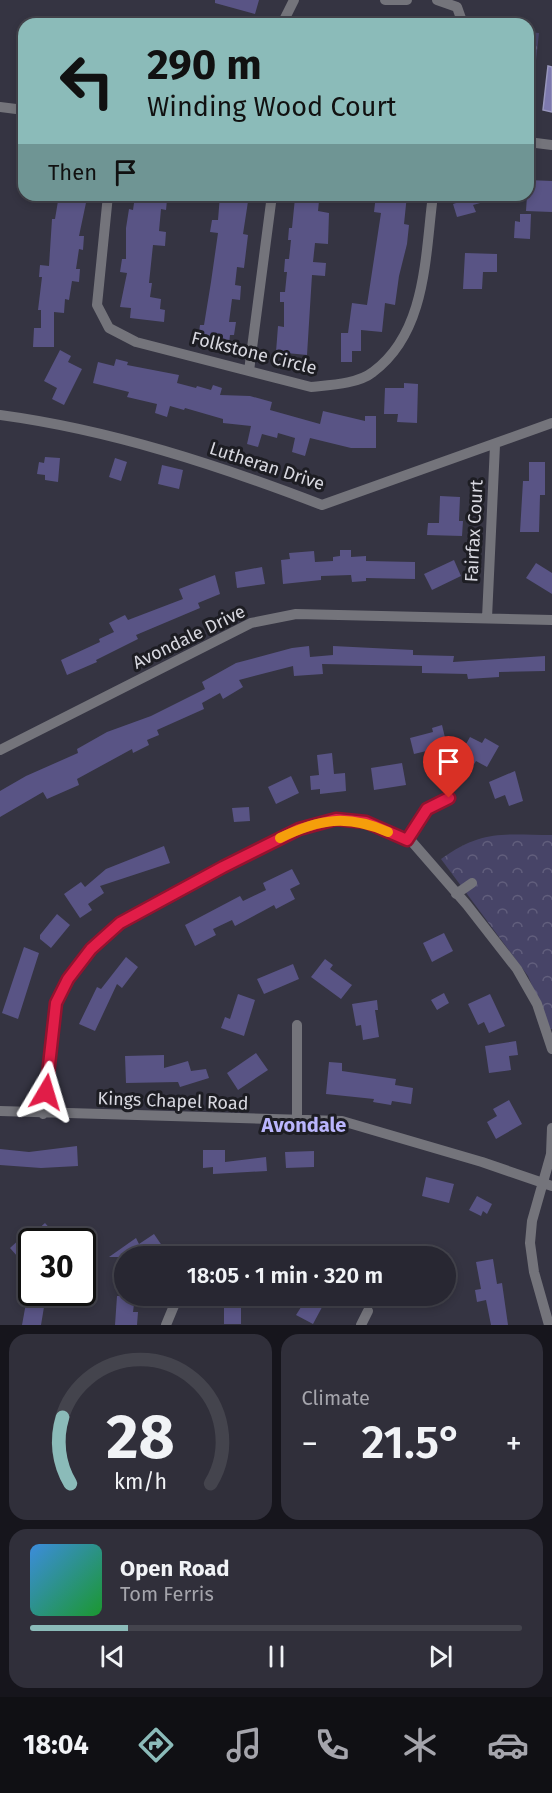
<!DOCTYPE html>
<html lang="en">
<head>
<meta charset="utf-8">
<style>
  body { margin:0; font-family:"Fira Sans",sans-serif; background:#302f3a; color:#f1f3f6; height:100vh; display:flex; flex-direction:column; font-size:22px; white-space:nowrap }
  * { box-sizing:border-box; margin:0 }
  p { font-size:20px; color:#a5a5ac }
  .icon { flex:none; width:33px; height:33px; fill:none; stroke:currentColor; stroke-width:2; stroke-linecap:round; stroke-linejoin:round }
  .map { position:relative; height:1325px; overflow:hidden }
  .drawer { display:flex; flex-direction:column; gap:9px; padding:9px; background:#16151c; flex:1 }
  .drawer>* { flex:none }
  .hud { position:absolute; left:18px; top:18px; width:516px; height:183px; border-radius:18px; box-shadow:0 3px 9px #0003,0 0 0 2px #44444d; background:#8bbbb9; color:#111; overflow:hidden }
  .speed { position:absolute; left:18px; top:1228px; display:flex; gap:12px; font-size:30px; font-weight:700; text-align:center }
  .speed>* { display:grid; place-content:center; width:78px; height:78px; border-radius:50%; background:#282732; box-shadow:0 3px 9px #0003,0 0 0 2px #44444d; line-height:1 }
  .speed .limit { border:3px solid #111; border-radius:9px; background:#fff; color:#111 }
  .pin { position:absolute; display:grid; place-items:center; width:51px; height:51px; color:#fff; margin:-62px -26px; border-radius:50% 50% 50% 0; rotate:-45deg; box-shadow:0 0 6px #0007 }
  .pin .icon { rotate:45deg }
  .me { position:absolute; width:66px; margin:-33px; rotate:7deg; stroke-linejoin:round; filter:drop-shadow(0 0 4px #0008) }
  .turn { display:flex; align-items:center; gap:21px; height:126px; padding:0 30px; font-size:27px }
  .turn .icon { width:78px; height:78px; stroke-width:2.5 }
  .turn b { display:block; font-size:42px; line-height:51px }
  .then { display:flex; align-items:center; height:57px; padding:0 30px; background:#0003; gap:12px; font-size:22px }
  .big { font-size:45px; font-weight:600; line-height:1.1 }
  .drawer .tile { flex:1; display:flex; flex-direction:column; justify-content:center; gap:9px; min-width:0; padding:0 21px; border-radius:18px; background:#302f3a }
  .drawer .dial { align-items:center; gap:0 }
  .dial svg { height:156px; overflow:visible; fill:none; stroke:#44444d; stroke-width:7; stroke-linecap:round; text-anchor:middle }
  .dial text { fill:#f1f3f6; stroke:none }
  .song { display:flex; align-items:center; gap:18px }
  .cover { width:72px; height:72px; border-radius:9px; background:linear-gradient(135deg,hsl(210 70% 55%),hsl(130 70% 35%)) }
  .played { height:6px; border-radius:3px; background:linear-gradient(90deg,#8bbbb9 20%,#44444d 20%) }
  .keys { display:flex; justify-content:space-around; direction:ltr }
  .heat { display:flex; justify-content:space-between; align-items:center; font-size:33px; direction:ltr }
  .drawer .tiles { flex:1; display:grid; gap:9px; grid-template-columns:1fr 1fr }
  .tile:last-child { grid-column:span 2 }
  .trip { position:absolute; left:114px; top:1246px; width:342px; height:60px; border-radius:30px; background:#282732; box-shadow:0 3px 9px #0003,0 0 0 2px #44444d; font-weight:600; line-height:60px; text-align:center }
  .dock { display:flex; height:96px; justify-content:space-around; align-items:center; background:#101014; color:#a5a5ac }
  .dock .icon { width:42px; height:42px }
  .dock .selected { color:#8bbbb9 }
  .dock b { font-size:27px; color:#f1f3f6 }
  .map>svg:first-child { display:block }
  .forest { fill:url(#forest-crowns) }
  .water { fill:#7d79ad; stroke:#9896bc; stroke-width:1.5 }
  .building { fill:#595485 }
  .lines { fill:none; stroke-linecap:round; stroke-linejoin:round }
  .street { stroke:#74747b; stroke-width:10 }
  .route-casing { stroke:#92132f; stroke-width:15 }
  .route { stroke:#e11d48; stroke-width:10 }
  .slow { stroke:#f59e0b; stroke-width:10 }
  .labels { text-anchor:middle; stroke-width:6; stroke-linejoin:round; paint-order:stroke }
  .street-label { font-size:18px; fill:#d8d8e0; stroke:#1d1d23 }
  .neighbourhood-label { font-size:20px; font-weight:bold; fill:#bab5fc; stroke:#1d1d23 }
</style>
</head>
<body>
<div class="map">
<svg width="552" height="1325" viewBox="0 0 552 1325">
  <defs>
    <pattern id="forest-crowns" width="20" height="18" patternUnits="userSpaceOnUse" patternTransform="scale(1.5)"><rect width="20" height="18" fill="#474467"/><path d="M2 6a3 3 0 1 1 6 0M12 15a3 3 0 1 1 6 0" fill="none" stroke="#615e7c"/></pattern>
  </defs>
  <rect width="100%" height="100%" fill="#353442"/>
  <path class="forest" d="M528,32L539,33L529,124H528Z
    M552,835V1029H550L528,976L441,859C484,829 502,835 552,835Z"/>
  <path class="water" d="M548,66L552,67V112L543,110Z"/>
  <path class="building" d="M215,0H259L255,14L215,3Z
    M528,180L552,181V212L526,211Z
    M59,195L87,198L79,236H84L83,250L79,249L76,269H80L79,282L72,281L69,300L65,299L64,313L54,312V347H33L34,328H41V310H38L42,277H39L40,265L49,266L52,219H55Z
    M220,195H249L243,234L248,235L244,268L237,267L235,285L241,286L240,300L232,299L229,322H236L234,335H230L229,344L198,340L200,325H204L211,282L218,233L210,232L212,220H218Z
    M376,195H407L404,224L409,225L407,244L399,276L395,305L385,303L382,332L361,330V351H352V362H341V333H348L352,303L367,305L381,213L374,212Z
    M457,195H498V198L473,205L476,212L457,217L453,204L459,202Z
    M135,196L167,200L166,210L161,209L159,231L166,232L165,246L153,245L149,283H152L150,297L161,299L160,309L165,310L164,322L130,318L131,308L120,307L127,273L120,272L122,259H126V228L129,209L133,210Z
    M295,198L319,201L318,211L329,213L328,244L315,243L313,262L326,263L325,276L312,275L307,355L276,352L278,326L284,327V302H280V292H285L287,272H284L285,259H289L291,240H288L289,228H292Z
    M520,214H531L530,239L514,238L515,221L520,222Z
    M465,253L497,254V272H483L482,289H463Z
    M60,350L71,356L68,362L82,369L64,405L52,399L57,388L44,381Z
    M116,359L128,362L127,365L179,375L177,383L196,388L197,386L211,390L213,385L222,388L220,395L250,396L272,402L270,410L320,424L323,411L365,421V416H376V448H351L310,438L305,456L292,452L295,438L278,433L277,438L262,434L258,447L247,444L251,426L223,423V419L185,408L184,410L170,406L167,417L155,413L157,404L127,397L129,392L93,383L98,362L114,366Z
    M404,383L418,384L417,423L397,422L398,414H384L385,388H404Z
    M45,457L60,458L58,482L45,480V475L37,474L39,462L44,463Z
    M115,458L127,462L121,481L109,477Z
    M529,462H545V495H540L539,532H520L523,481H529Z
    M162,465L183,470L179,489L158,484Z
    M440,496L460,497L459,521H463L462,536L427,535L428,523H439Z
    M340,550H351V557L366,556V561L415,562V579L366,578V581L352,582L351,575L321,576V580L283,584L281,560L290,559L289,553L314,551L315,562L333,561V557L340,556Z
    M454,560L461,576L432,590L424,574Z
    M536,563L552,573V594L526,578Z
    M262,567L265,584L237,588L235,572Z
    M215,575L220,594L198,603L200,608L136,635L138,639L96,660L97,662L67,675L61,660L100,642L99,639L114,632L109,623L125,615L128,620L183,599L179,589Z
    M309,646L310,657L333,655V646L413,650V655L454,656L453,662L545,656V671L499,672V677L468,679L467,674L422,673V666L322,664L323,674L294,676L293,666L239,680L243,687L223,699L220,693L202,703L204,709L157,730L159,735L147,740L149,745L133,753L132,749L77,779L79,785L47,799L43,792L0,817V791L26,776L78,753L77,749L107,732L151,716L205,689L202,682L236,663L292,648Z
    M442,725L447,746L414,754L410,738L433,732L432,728Z
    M470,737L482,743L485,738L499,746L487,767L476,761L471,769L457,760Z
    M332,753L334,774L345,773L346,791L320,794V789L311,790L310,776L319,775L317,755Z
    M402,763L406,785L374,790L371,768Z
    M515,771L523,801L509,806L505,795L495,799L489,782Z
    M291,776L299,793L276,804L268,787Z
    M249,807L250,821L234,822L232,808Z
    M164,846L170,863L100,886L104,893L88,904L92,910L80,918L64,894L81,882L85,887L106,869Z
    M292,869L300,884L290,889L295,899L276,909L274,905L235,926L232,920L213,929L216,935L195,946L185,925L240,896L243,901L266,890L263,883Z
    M57,914L70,925L51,948L40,939V935Z
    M444,933L453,951L432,962L423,943Z
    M24,947L39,953L18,1019L2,1013Z
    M126,957L138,967L122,988L117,984L95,1031L79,1024L97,987L101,989Z
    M325,959L333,965L330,969L352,985L341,999L311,977Z
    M293,964L299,979L264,994L257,979Z
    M444,993L449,1003L437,1010L431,1000Z
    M238,994L255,1000L244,1036L221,1028L225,1017L230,1019Z
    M490,994L505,1026L489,1033L484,1022L478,1025L468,1004Z
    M377,1000L378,1010H375L379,1037L363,1040L361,1025L356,1026L352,1004Z
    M516,1041L518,1055L509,1056L511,1070L489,1073L485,1046Z
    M256,1053L268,1070L238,1090L227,1073Z
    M164,1055V1068L188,1061L191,1071L206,1069L209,1078L180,1087L178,1082L126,1083L125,1056Z
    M329,1062L342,1063V1071L396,1079L395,1085L413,1088L411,1104L392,1101L391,1105L373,1102L374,1099L326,1094Z
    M509,1100L522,1124L496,1139L487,1122L497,1116L493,1109Z
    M77,1146L78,1166L41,1168L0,1165V1149L29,1152Z
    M203,1150H225V1162L266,1157L267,1171L213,1174V1167L203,1168Z
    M314,1151V1167L286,1168L285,1152Z
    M426,1177L454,1184L449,1203L422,1196Z
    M477,1196L492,1204L487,1214L483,1211L481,1216L469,1210Z
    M45,1223L62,1242H32V1260L25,1265L10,1248L22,1237L25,1241Z
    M154,1234L165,1250L155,1257H109L136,1238L139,1244Z
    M367,1246L368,1257H327V1250Z
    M493,1259L497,1284L502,1283L508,1325H491L486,1300L477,1302L475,1290L481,1289L476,1262Z
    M117,1296H135L133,1312H138L137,1325H115Z
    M224,1296H241V1324H224Z
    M288,1296H328L313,1324L296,1315L303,1304Z
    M26,1303L44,1307L41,1325H22Z"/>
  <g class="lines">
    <path class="street" d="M385,0H407
      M437,0L457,7L463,24
      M282,24L294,0
      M0,107L24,110
      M528,142L552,145
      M108,195L97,305L109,328L136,342L311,387C330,385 358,384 373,372C427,332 425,255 433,195
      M249,371L272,195
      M0,415C111,430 218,465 322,505L552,423
      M487,618L495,445
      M0,750L251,623L296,614L552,620
      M407,840L427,809L449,798
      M456,894L472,883
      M297,1025V1121
      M0,1111L342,1121L482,1162L552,1186
      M43,1114L56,1003L68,979L91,949L120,923L223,867L299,829L336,820L366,822L413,843L467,905L517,969L537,1004L552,1049
      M166,1325L178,1296
      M361,1325L368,1311
      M549,1325L534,1272L530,1243L532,1221L551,1154L552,1128"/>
  </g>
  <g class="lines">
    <defs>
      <path id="route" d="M46,1092L56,1003L68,979L91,949L120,923L223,867L299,829L336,819L366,822L407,840L427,809L449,798"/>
    </defs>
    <use href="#route" class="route-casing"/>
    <use href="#route" class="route"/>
    <path class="slow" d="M280,838C319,819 347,814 388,832"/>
  </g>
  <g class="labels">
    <g class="street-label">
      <text transform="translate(254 353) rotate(14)" y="6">Folkstone Circle</text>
      <text transform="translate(267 466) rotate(18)" y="6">Lutheran Drive</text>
      <text transform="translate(474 531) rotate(-87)" y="6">Fairfax Court</text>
      <text transform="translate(189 637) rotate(-26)" y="6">Avondale Drive</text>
      <text transform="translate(173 1101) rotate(2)" y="6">Kings Chapel Road</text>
    </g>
    <g class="neighbourhood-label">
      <text x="304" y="1132">Avondale</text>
    </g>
  </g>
</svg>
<div class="speed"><div class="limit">30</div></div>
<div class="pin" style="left:449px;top:798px;background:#d93025"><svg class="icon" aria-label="arrive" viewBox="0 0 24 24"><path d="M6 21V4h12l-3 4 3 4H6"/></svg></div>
<svg class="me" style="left:46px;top:1092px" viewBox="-20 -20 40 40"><path d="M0-17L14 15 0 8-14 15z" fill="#e11d48" stroke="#fff" stroke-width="4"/></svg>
<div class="trip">18:05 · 1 min · 320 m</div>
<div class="hud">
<div class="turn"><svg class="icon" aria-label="left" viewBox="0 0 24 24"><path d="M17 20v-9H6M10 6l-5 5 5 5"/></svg><div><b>290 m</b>Winding Wood Court</div></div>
<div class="then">Then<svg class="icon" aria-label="arrive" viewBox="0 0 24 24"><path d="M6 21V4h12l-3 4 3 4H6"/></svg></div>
</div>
</div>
<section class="drawer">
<div class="tiles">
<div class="tile dial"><svg viewBox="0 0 100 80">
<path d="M14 69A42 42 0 1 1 86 69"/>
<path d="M14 69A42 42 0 0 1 10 35" stroke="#8bbbb9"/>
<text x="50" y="56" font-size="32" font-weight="700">28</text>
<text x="50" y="72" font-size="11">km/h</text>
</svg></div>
<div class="tile"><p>Climate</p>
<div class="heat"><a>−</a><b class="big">21.5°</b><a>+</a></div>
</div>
<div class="tile">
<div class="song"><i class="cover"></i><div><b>Open Road</b><p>Tom Ferris</p></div></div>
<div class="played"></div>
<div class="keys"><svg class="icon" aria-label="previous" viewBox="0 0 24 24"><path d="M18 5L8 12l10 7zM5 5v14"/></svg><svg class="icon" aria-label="pause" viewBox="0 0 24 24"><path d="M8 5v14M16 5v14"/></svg><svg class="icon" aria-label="next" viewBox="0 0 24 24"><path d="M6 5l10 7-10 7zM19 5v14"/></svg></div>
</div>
</div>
</section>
<nav class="dock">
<b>18:04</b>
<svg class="icon selected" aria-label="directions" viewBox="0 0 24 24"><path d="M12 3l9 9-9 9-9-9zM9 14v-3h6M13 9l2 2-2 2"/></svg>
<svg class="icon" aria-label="music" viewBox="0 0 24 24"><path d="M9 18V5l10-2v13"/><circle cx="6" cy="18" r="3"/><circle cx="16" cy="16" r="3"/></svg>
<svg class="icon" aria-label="phone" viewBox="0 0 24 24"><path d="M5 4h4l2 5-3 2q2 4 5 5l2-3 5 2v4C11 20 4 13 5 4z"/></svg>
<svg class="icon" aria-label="climate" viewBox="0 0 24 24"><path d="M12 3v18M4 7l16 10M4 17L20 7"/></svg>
<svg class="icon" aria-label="car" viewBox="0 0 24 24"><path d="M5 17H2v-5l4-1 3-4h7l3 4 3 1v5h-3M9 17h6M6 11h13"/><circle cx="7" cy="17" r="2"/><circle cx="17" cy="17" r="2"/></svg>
</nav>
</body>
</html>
